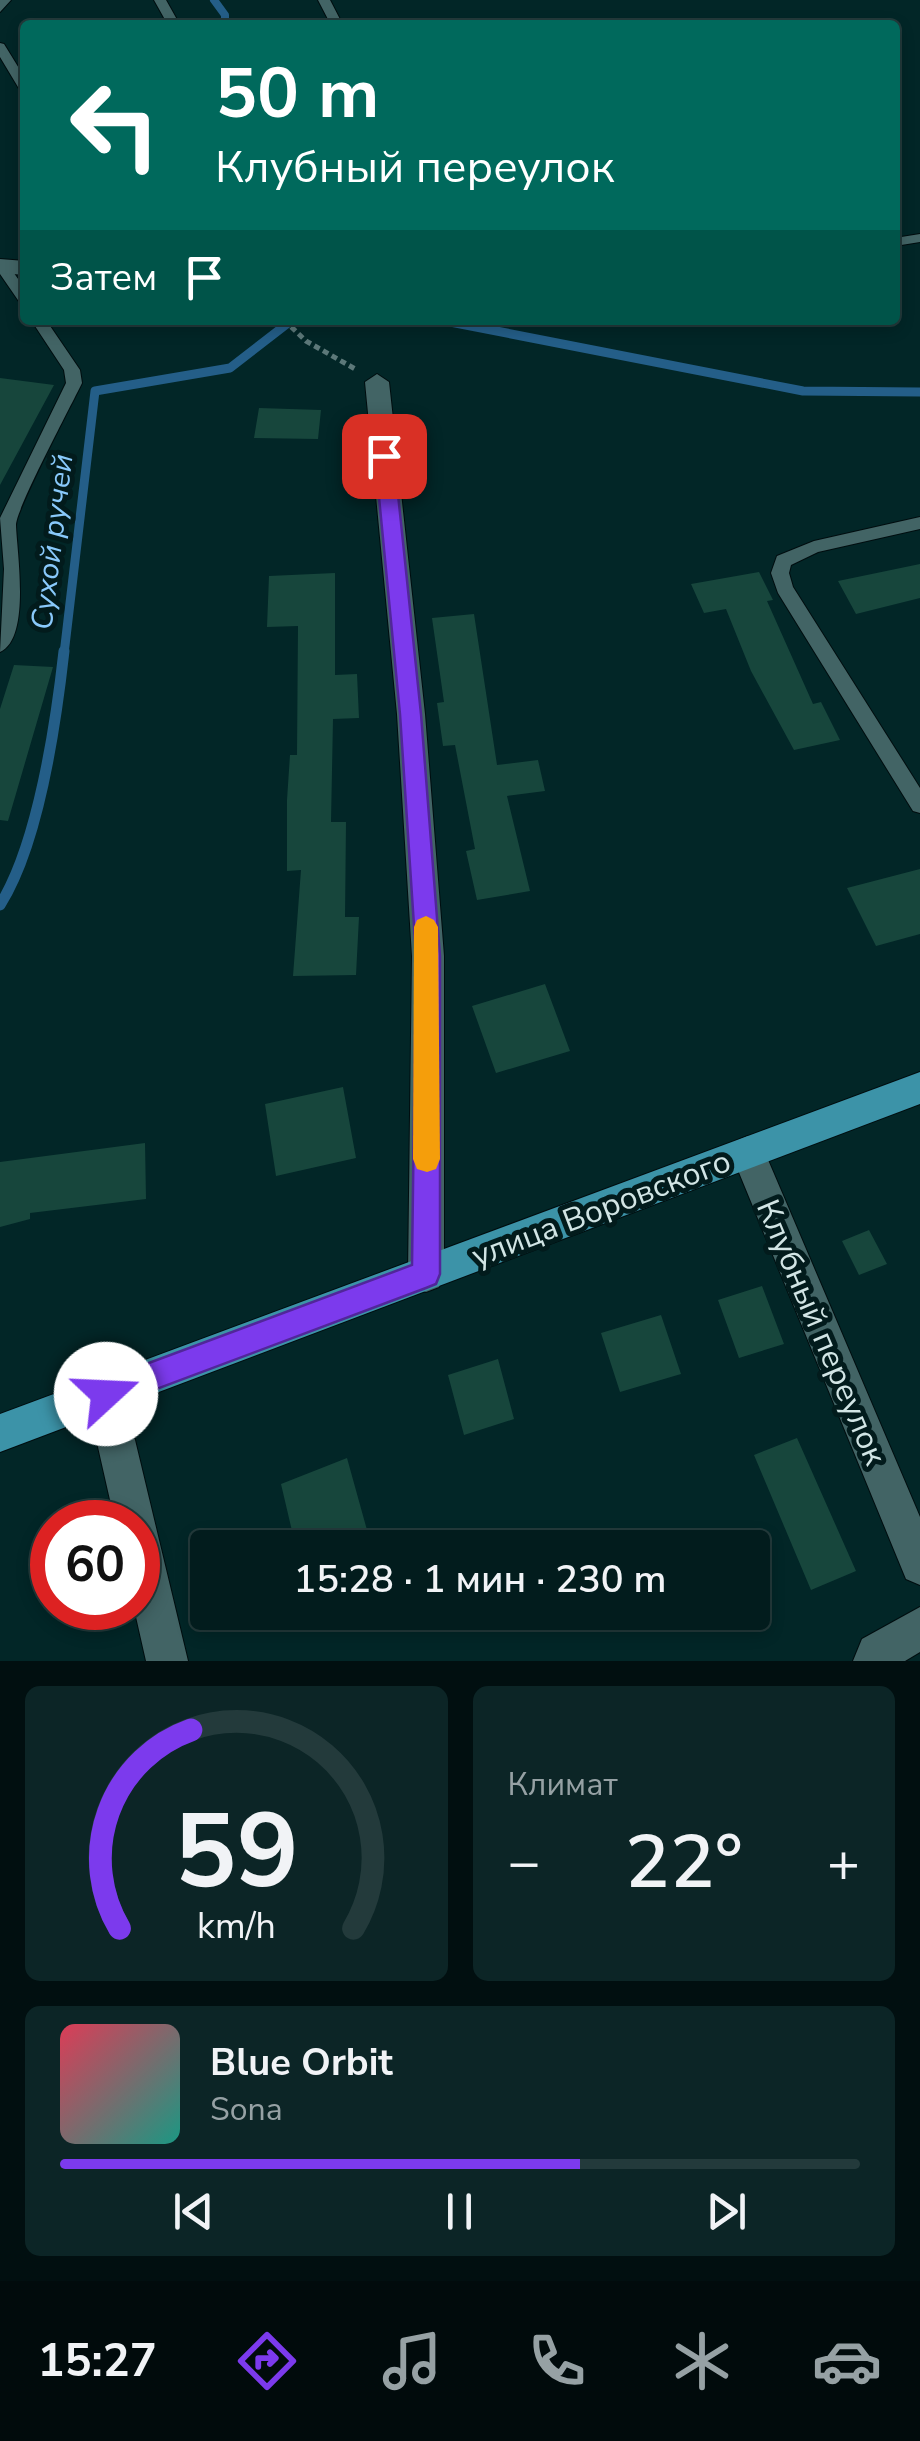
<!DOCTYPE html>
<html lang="ru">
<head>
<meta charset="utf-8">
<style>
  body { margin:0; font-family:"Nunito Sans",sans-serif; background:#0c2526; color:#f1f3f6; height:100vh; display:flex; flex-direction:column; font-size:38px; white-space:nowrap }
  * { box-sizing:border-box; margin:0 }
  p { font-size:32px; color:#96a1a4 }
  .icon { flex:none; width:55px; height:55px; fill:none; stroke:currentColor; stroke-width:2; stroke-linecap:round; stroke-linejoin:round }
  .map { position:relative; height:1661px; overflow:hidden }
  .details { display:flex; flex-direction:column; gap:25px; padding:25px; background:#010f10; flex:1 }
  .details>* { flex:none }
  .guide { position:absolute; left:20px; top:20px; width:880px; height:305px; border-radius:10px; box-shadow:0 5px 15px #0003,0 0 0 2px #233a3b; background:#00695c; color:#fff; overflow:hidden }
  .speed { position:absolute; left:30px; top:1500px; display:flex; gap:20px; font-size:50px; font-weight:700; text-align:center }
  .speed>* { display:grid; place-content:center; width:130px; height:130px; border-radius:50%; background:#021c1d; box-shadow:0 5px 15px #0003,0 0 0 2px #233a3b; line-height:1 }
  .speed .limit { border:15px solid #d22; background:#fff; color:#111 }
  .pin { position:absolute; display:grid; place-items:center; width:85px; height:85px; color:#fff; margin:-42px; border-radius:20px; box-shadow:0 5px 15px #0006 }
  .me { position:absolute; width:110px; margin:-55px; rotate:70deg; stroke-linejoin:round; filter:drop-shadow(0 0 8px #0008) }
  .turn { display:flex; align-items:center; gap:35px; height:210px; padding:0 30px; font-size:45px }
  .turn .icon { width:130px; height:130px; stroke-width:2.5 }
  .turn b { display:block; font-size:70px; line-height:85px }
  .then { display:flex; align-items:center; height:95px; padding:0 30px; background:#0003; gap:20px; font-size:38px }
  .big { font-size:75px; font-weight:600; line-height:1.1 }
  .details .tile { flex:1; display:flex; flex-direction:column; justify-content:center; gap:15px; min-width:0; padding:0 35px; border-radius:15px; background:#0c2526 }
  .details .dial { align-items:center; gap:0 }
  .dial svg { height:260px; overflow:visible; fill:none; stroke:#233a3b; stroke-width:7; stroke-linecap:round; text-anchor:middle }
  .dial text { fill:#f1f3f6; stroke:none }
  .song { display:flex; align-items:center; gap:30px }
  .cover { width:120px; height:120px; border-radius:15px; background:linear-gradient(135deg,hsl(350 70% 55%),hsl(170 70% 35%)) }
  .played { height:10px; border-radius:5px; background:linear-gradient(90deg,#7c3aed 65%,#233a3b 65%) }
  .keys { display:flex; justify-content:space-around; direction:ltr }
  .heat { display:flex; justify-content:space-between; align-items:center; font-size:55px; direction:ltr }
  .details .tiles { flex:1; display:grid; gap:25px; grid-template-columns:1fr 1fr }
  .tile:last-child { grid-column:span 2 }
  .trip { position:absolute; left:190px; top:1530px; width:580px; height:100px; border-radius:10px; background:#021c1d; box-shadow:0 5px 15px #0003,0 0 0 2px #233a3b; font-weight:600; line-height:100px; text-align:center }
  .dock { display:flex; height:160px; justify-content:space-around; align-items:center; background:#010b0c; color:#96a1a4 }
  .dock .icon { width:70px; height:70px }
  .dock .active { color:#7c3aed }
  .dock b { font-size:45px; color:#f1f3f6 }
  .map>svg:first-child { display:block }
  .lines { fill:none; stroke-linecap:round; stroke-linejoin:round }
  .stream-far2 { stroke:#245e88; stroke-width:8 }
  .stream-far1 { stroke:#245e88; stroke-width:9 }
  .stream { stroke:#245e88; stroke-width:11 }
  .building { fill:#17463c }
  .lane-casing { stroke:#000d0f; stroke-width:2 }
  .street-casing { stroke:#000d0f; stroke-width:2 }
  .primary-casing { stroke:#000d0f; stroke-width:2 }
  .path { stroke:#5c7879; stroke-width:5; stroke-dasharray:6 4; stroke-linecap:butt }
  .lane { fill:#426465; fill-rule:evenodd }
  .street { fill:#426465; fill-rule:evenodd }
  .primary { fill:#3c93a8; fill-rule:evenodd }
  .route { fill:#7c3aed; stroke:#51269a; stroke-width:2.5 }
  .slow { fill:#f59e0b }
  .labels { text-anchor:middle; stroke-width:10; stroke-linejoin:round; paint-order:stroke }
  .water-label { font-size:30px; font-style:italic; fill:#89c9fb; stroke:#021b1c }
  .near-street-label { font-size:32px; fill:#d2e5e5; stroke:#021b1c }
</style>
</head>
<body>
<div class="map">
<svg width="920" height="1661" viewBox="0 0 920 1661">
  <rect width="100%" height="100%" fill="#022627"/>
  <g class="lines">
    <path class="stream-far2" d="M214,0L225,15V25"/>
    <path class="stream-far1" d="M440,320L803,391L920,392
      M64,654L95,391L230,368L292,320"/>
    <path class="stream" d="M0,905C38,845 56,723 64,651"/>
  </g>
  <path class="building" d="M0,378L54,385L0,485Z
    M259,408L321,410L318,439L254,438Z
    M920,564V598L856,614L838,581Z
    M759,572L773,600L767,601L813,704L821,702L840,740L794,750L751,671L726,609L704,613L691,584Z
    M335,573V675L357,674L359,718L333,719L331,822H346L345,917H359L356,975L293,976L301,870L287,871V800L290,755H297L298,626L267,627L269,576Z
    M474,614L497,765L538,760L545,791L507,796L530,891L477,900L466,851L475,849L455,745L443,746L437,703L444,702L432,618Z
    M14,665L53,667L8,821L0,820V709Z
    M920,869V934L876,946L847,888Z
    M545,984L570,1051L496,1073L472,1006Z
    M343,1087L356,1158L276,1176L265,1104Z
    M145,1143L146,1199L30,1213V1219L0,1227V1162Z
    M869,1230L887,1264L859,1275L842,1241Z
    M762,1286L784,1344L739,1358L718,1300Z
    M661,1315L681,1374L620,1392L601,1333Z
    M498,1359L514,1419L464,1435L448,1375Z
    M797,1438L856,1571L811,1590L754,1455Z
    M347,1458L372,1548H296L281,1484Z"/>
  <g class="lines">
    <defs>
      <path id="lane" d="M0,0H11L0,12Z
        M154,0H166L180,25H168Z
        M318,0H330L343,25H331Z
        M0,43L4,44L25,78V93L21,92L0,57Z
        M920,234V242L895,246V238Z
        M0,262L7,263L25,289V305L20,303L0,274Z
        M31,320H46L80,370L82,383C71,406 16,509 16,525C17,553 31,638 0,652L4,569L0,518L66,383L64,370Z
        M920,517V529L818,552L791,565L789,573L793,587L920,788V813L913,811L778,593L771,573L777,556L814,541Z"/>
      <path id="street" d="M0,259L25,261V275L0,273Z
        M377,374L389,382L425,714L444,956V1274L439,1287L426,1292L413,1287L408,1274L412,956L397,714L365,382Z
        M748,1136L760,1141L920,1517V1585L906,1579L731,1153L736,1141Z
        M105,1375L119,1380L124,1394L188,1661H146L134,1608H138V1522H115L86,1394L91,1380Z
        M920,1607V1652L905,1661H853L862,1639Z"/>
      <path id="primary" d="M920,1072V1104L0,1452V1414Z"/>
    </defs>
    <use href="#lane" class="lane-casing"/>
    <use href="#street" class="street-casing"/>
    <use href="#primary" class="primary-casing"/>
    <path class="path" d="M284,320L306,341L357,370"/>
    <use href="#lane" class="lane"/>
    <use href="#street" class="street"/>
    <use href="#primary" class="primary"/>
  </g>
  <path class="route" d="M384,449L394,456L421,714L440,956V1274L436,1284L426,1288L106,1408L95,1404L91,1394L95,1383L412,1265L416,956L400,714L375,456Z"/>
  <path class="slow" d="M426,916L434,920L438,927L440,1159L436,1169L427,1172L417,1169L413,1159L414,927L417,920Z"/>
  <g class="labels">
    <g class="water-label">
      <text transform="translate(52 542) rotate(-83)" y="10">Сухой ручей</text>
    </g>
    <g class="near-street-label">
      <text transform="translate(601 1208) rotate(-21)" y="11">улица Воровского</text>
      <text transform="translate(822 1332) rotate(67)" y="11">Клубный переулок</text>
    </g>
  </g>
</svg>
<div class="speed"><div class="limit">60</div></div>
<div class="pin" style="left:384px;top:456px;background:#d93025"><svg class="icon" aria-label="arrive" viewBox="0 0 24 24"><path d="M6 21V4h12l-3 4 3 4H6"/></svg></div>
<svg class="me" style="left:106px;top:1394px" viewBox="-20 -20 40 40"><circle r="19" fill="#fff"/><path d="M0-13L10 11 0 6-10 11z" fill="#7c3aed"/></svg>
<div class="trip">15:28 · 1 мин · 230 m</div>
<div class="guide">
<div class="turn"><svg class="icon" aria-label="left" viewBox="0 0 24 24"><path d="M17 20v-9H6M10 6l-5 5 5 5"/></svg><div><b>50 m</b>Клубный переулок</div></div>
<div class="then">Затем<svg class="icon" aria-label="arrive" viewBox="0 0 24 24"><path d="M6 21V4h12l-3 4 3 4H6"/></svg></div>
</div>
</div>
<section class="details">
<div class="tiles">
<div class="tile dial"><svg viewBox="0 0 100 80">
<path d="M14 69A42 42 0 1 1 86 69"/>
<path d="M14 69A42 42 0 0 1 36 8" stroke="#7c3aed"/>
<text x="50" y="56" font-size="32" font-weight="700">59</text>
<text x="50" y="72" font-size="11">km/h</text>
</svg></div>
<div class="tile"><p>Климат</p>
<div class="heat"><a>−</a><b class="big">22°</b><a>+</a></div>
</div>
<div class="tile">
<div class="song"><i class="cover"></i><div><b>Blue Orbit</b><p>Sona</p></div></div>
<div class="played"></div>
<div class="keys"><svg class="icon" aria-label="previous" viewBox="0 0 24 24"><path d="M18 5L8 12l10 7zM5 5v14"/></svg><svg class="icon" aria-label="pause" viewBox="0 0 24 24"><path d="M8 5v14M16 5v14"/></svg><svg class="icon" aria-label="next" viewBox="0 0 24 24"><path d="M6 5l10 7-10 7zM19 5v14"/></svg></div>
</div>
</div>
</section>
<nav class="dock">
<b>15:27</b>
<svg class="icon active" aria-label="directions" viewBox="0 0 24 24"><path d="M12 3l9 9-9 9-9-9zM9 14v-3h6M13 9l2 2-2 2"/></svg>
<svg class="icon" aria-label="music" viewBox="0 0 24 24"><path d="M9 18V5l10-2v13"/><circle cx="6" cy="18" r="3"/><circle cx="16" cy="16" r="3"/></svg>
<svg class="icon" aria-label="phone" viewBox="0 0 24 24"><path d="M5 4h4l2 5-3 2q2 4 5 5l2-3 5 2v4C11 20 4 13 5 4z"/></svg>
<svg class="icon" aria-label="climate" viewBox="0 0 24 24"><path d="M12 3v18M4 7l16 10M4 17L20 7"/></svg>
<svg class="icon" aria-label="car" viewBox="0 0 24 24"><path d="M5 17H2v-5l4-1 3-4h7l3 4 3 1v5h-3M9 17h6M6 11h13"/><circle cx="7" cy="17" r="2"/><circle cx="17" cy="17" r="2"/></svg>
</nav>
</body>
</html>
